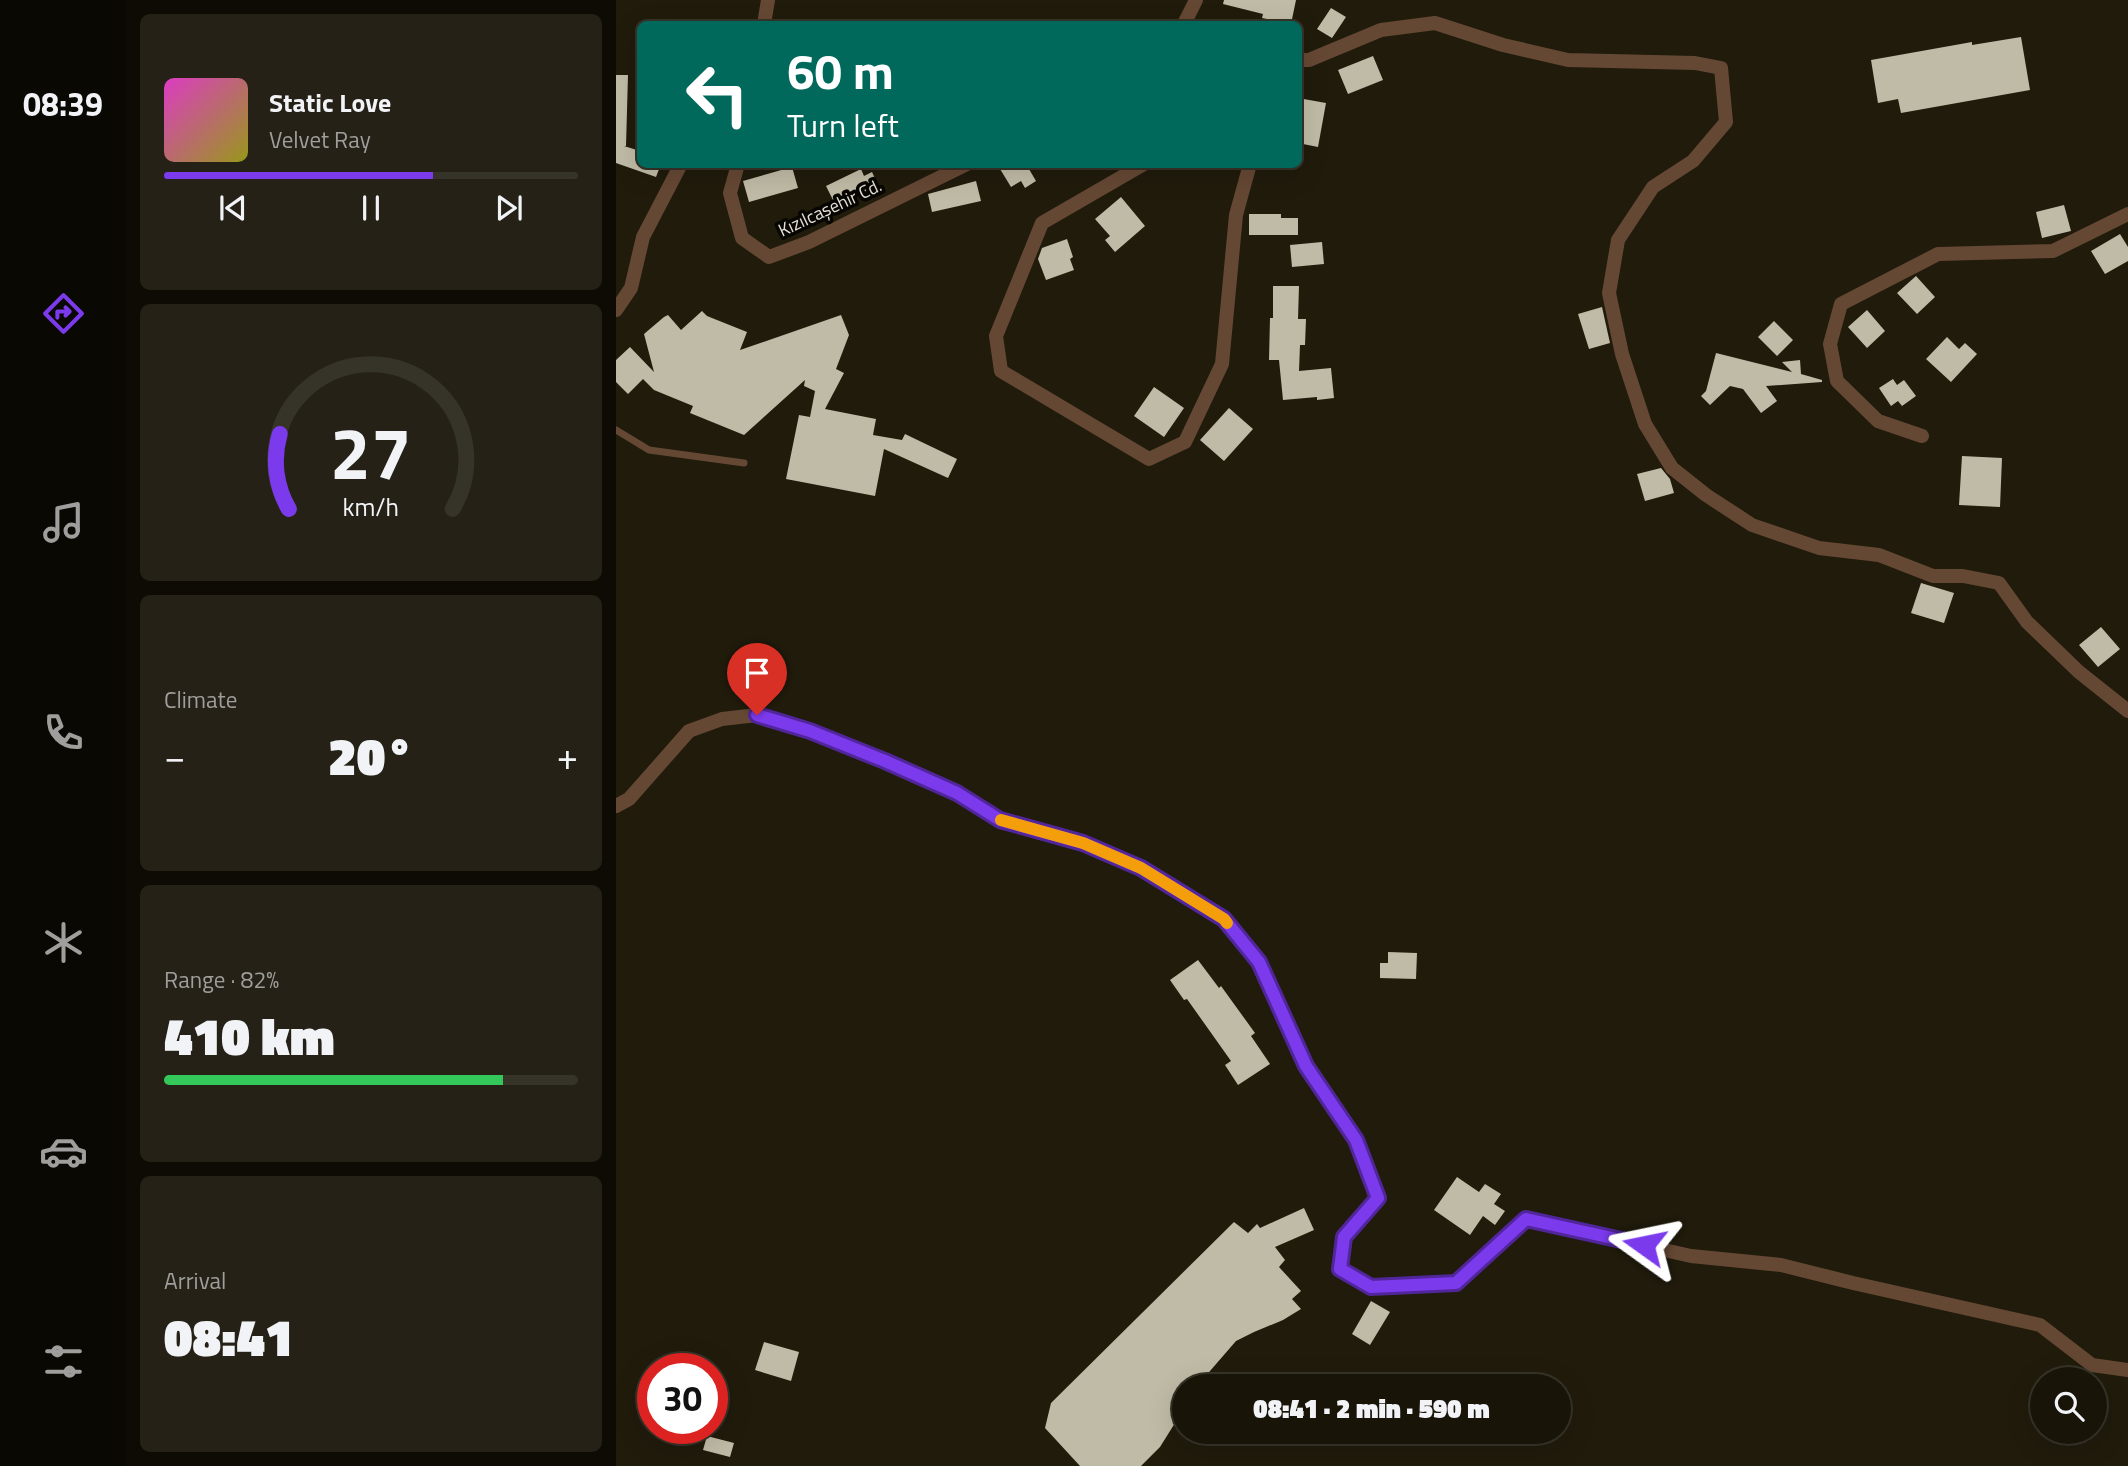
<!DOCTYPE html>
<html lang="en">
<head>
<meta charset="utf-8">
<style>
  body { margin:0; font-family:"Titillium Web",sans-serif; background:#252116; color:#f1f3f6; height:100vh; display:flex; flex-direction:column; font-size:26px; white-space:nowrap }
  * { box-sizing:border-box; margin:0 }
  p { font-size:23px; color:#9f9e9c }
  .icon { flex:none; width:38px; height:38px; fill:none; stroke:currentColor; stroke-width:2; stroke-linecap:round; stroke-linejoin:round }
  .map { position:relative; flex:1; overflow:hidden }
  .panel { display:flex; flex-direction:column; gap:14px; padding:14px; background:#0d0b04; width:490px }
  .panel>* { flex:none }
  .hud { position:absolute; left:21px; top:21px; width:665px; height:147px; border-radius:10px; box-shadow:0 7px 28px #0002,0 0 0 2px #363329; background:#00695c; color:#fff; overflow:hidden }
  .fabs { position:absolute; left:1414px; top:1367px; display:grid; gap:14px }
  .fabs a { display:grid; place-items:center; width:77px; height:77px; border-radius:50%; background:#181408; box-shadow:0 7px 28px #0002,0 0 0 2px #363329; font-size:35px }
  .speed { position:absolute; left:21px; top:1353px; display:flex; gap:14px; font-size:35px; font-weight:700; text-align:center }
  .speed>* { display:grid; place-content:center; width:91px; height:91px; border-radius:50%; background:#181408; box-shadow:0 7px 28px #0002,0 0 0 2px #363329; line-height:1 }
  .speed .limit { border:10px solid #d22; background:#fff; color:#111 }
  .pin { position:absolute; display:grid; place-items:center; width:60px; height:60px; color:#fff; margin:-72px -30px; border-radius:50% 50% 50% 0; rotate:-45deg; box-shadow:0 0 7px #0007 }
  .pin .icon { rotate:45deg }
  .me { position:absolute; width:77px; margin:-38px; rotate:282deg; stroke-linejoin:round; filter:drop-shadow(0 0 5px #0008) }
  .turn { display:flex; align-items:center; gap:24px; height:147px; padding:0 35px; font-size:32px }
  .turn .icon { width:91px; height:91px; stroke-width:2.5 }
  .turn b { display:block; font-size:49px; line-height:60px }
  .big { font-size:52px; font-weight:800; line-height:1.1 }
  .panel .tile { flex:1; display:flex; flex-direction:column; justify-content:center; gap:10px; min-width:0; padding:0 24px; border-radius:10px; background:#252116 }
  .panel .dial { align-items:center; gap:0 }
  .dial svg { height:182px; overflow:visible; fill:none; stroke:#363329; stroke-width:7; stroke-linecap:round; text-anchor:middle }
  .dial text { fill:#f1f3f6; stroke:none }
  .song { display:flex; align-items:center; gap:21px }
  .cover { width:84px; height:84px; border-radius:10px; background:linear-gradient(135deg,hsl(310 70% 55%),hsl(60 70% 35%)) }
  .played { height:7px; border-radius:4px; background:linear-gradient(90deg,#7c3aed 65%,#363329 65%) }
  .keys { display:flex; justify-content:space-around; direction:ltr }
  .heat { display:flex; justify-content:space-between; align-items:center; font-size:38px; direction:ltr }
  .charge { height:10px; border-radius:5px; background:linear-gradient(90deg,#34c759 82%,#363329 0) }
  .trip { position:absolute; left:556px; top:1374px; width:399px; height:70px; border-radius:35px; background:#181408; box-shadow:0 7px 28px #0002,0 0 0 2px #363329; font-weight:800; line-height:70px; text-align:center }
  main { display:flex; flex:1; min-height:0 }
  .dock { display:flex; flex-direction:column; width:126px; justify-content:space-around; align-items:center; background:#0a0803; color:#9f9e9c }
  .dock .icon { width:49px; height:49px }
  .dock .selected { color:#7c3aed }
  .dock b { font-size:32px; color:#f1f3f6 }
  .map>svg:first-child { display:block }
  .building { fill:#c0bba6 }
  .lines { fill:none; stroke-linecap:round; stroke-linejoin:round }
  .service { stroke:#654834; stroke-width:7 }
  .minor { stroke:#654834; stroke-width:14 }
  .route-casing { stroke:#51269a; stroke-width:18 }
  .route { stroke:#7c3aed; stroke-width:12 }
  .slow { stroke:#f59e0b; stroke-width:12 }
  .labels { text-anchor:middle; stroke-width:7; stroke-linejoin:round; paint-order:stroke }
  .street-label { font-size:18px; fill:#e3e1d6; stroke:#080602 }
</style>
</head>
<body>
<main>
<nav class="dock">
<b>08:39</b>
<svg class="icon selected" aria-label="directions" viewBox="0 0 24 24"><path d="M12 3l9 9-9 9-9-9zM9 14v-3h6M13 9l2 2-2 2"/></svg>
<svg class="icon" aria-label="music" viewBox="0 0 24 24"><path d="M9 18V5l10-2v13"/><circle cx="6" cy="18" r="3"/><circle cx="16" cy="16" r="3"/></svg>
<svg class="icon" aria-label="phone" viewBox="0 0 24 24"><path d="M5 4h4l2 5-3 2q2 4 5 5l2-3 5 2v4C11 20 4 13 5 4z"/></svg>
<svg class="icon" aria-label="climate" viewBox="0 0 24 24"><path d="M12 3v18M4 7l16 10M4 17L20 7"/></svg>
<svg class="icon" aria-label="car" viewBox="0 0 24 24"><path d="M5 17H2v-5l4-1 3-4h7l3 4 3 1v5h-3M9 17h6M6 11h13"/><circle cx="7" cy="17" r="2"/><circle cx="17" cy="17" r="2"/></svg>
<svg class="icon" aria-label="filters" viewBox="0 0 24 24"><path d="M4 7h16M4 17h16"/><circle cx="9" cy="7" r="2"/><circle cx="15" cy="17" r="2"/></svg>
</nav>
<section class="panel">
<div class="tile">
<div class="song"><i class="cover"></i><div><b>Static Love</b><p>Velvet Ray</p></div></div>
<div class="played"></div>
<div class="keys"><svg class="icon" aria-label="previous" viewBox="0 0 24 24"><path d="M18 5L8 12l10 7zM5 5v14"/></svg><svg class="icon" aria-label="pause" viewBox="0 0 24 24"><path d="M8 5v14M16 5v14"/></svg><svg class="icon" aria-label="next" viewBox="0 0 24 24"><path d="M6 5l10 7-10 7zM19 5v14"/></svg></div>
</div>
<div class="tile dial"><svg viewBox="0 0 100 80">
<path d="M14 69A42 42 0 1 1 86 69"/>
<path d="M14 69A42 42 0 0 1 10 36" stroke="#7c3aed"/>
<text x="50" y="56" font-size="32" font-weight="700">27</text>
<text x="50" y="72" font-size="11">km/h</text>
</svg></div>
<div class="tile"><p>Climate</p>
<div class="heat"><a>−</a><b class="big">20°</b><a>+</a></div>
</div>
<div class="tile"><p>Range · 82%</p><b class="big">410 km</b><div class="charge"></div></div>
<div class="tile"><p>Arrival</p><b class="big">08:41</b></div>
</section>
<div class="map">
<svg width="1512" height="1466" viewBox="0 0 1512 1466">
  <rect width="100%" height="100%" fill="#201b0b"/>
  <path class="building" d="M608,0H680L675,24L646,18L647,14L607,4Z
    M715,8L730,17L716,38L701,29Z
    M1405,37L1414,90L1285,113L1282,99L1262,103L1255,60L1356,42V45Z
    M757,56L767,80L732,94L722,70Z
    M0,75H12L10,146H8L24,151V164H45L40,177L0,163Z
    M682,98L710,103L702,147L682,143Z
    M381,164H410L420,181L409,188L405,181L395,187Z
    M176,167L182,188L133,202L127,181Z
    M245,169L248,176L256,172L262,185L220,206L210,186Z
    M360,181L365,201L316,212L312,194Z
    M505,197L529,226L499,252L489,240L494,236L479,219Z
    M1448,205L1455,231L1426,238L1420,212Z
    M633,214H665V218H682V235H633Z
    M1504,234L1512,247V261L1489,274L1475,251Z
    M451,239L457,257L454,259L458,270L430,280L422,259L426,248Z
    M706,242L708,264L676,267L674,245Z
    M1300,276L1319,297L1301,314L1281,293Z
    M657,286H683L682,319H690L689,345H684L683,371L715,368L718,398L701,400V397L667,400L663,360H653L654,318H657Z
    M986,307L994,343L973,349L962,314Z
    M1251,310L1269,331L1251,348L1232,327Z
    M86,311L91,316L131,332L124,350L225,315L233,335L220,369L228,373L209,409L260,419L257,435L286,440L289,434L341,459L332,478L268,449L259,496L170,479L183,415L194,417L199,391L188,386L189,380L128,435L74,413L77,406L38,390L27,379L12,394L0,382V360L14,347L38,372L28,334L48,317L52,315L65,330Z
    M1158,321L1177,340L1161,356L1142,337Z
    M1331,337L1343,349L1349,343L1361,354L1335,382L1310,359Z
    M1100,353L1176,372L1166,362L1184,360L1185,374L1206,380V382L1150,386L1161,401L1145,413L1127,389L1114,386L1094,405L1085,396L1090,391Z
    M1277,379L1281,385L1288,380L1300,396L1286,406L1282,401L1275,406L1263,388Z
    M538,387L568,408L548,437L518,416Z
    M613,408L637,429L608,461L584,440Z
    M1346,456L1386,458L1384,507L1343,505Z
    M1045,468L1054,479L1058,493L1029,501L1021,474Z
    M1305,583L1338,593L1328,623L1295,613Z
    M1485,627L1504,649L1482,667L1463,645Z
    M772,952L801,953L800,979L764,978V963H772Z
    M582,960L603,988L605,986L639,1033L635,1036L654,1064L622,1085L609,1065L615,1061L571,999L568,1000L554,980Z
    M841,1177L863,1192L869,1184L885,1194L878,1204L889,1211L879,1225L867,1216L854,1235L818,1210Z
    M688,1208L698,1230L659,1247L669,1260L663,1267L685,1291L676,1299L685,1309L667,1320L638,1332L620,1341L581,1386H569V1407L544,1447L525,1466H464L429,1428L435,1403L618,1222L632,1233L641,1224L644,1228Z
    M755,1301L774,1312L754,1345L736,1334Z
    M148,1342L183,1352L175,1381L139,1370Z
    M91,1436L118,1443L114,1457L87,1450Z"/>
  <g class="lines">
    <path class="service" d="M0,430L33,450L128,463"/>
    <path class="minor" d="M148,24L152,0
      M568,24L580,0
      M682,60H693L765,30L819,23L887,45L952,60L1079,63L1105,68L1110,122L1077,161L1037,187L1002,240L993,293L1006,354L1029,424L1056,468L1090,495L1136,525L1203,548L1263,555L1317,576H1347L1383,583L1411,622L1463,672L1512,711
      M122,164L114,193L126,238L153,257L193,242L351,164
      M528,164L426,223L380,336L385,371L533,459L569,442L606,364L620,215L634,164
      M0,310L15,288L27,237L65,164
      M1306,436L1262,421L1221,381L1214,344L1225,304L1322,254L1437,251L1512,214
      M0,806L13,799L73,731L106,719L141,715L194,731L269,761L341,793L385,820L468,843L525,868L608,919L643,962L690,1066L740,1140L762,1198L728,1237L724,1269L755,1287L840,1283L910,1219L1075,1256L1165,1265L1237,1283L1424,1325L1476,1365L1512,1370"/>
  </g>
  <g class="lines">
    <defs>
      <path id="route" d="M141,715L194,731L269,761L341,793L384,820L467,843L525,868L608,919L643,962L690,1066L740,1140L762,1198L728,1237L724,1269L755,1287L840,1283L910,1219L1028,1245"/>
    </defs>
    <use href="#route" class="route-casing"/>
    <use href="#route" class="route"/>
    <path class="slow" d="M385,820L467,843L525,868L608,919L611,923"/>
  </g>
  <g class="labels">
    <g class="street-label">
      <text transform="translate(214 208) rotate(-25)" y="6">Kızılcaşehir Cd.</text>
    </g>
  </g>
</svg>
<div class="fabs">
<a><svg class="icon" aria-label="search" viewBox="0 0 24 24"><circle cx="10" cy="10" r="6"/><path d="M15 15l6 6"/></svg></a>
</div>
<div class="speed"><div class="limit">30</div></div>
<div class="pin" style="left:141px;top:715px;background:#d93025"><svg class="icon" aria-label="arrive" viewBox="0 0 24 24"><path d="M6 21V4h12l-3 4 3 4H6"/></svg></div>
<svg class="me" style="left:1028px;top:1245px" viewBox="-20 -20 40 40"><path d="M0-17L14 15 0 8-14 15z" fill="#7c3aed" stroke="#fff" stroke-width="4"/></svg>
<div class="trip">08:41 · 2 min · 590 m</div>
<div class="hud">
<div class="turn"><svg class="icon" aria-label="left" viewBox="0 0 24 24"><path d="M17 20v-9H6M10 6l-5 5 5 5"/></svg><div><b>60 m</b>Turn left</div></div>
</div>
</div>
</main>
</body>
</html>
